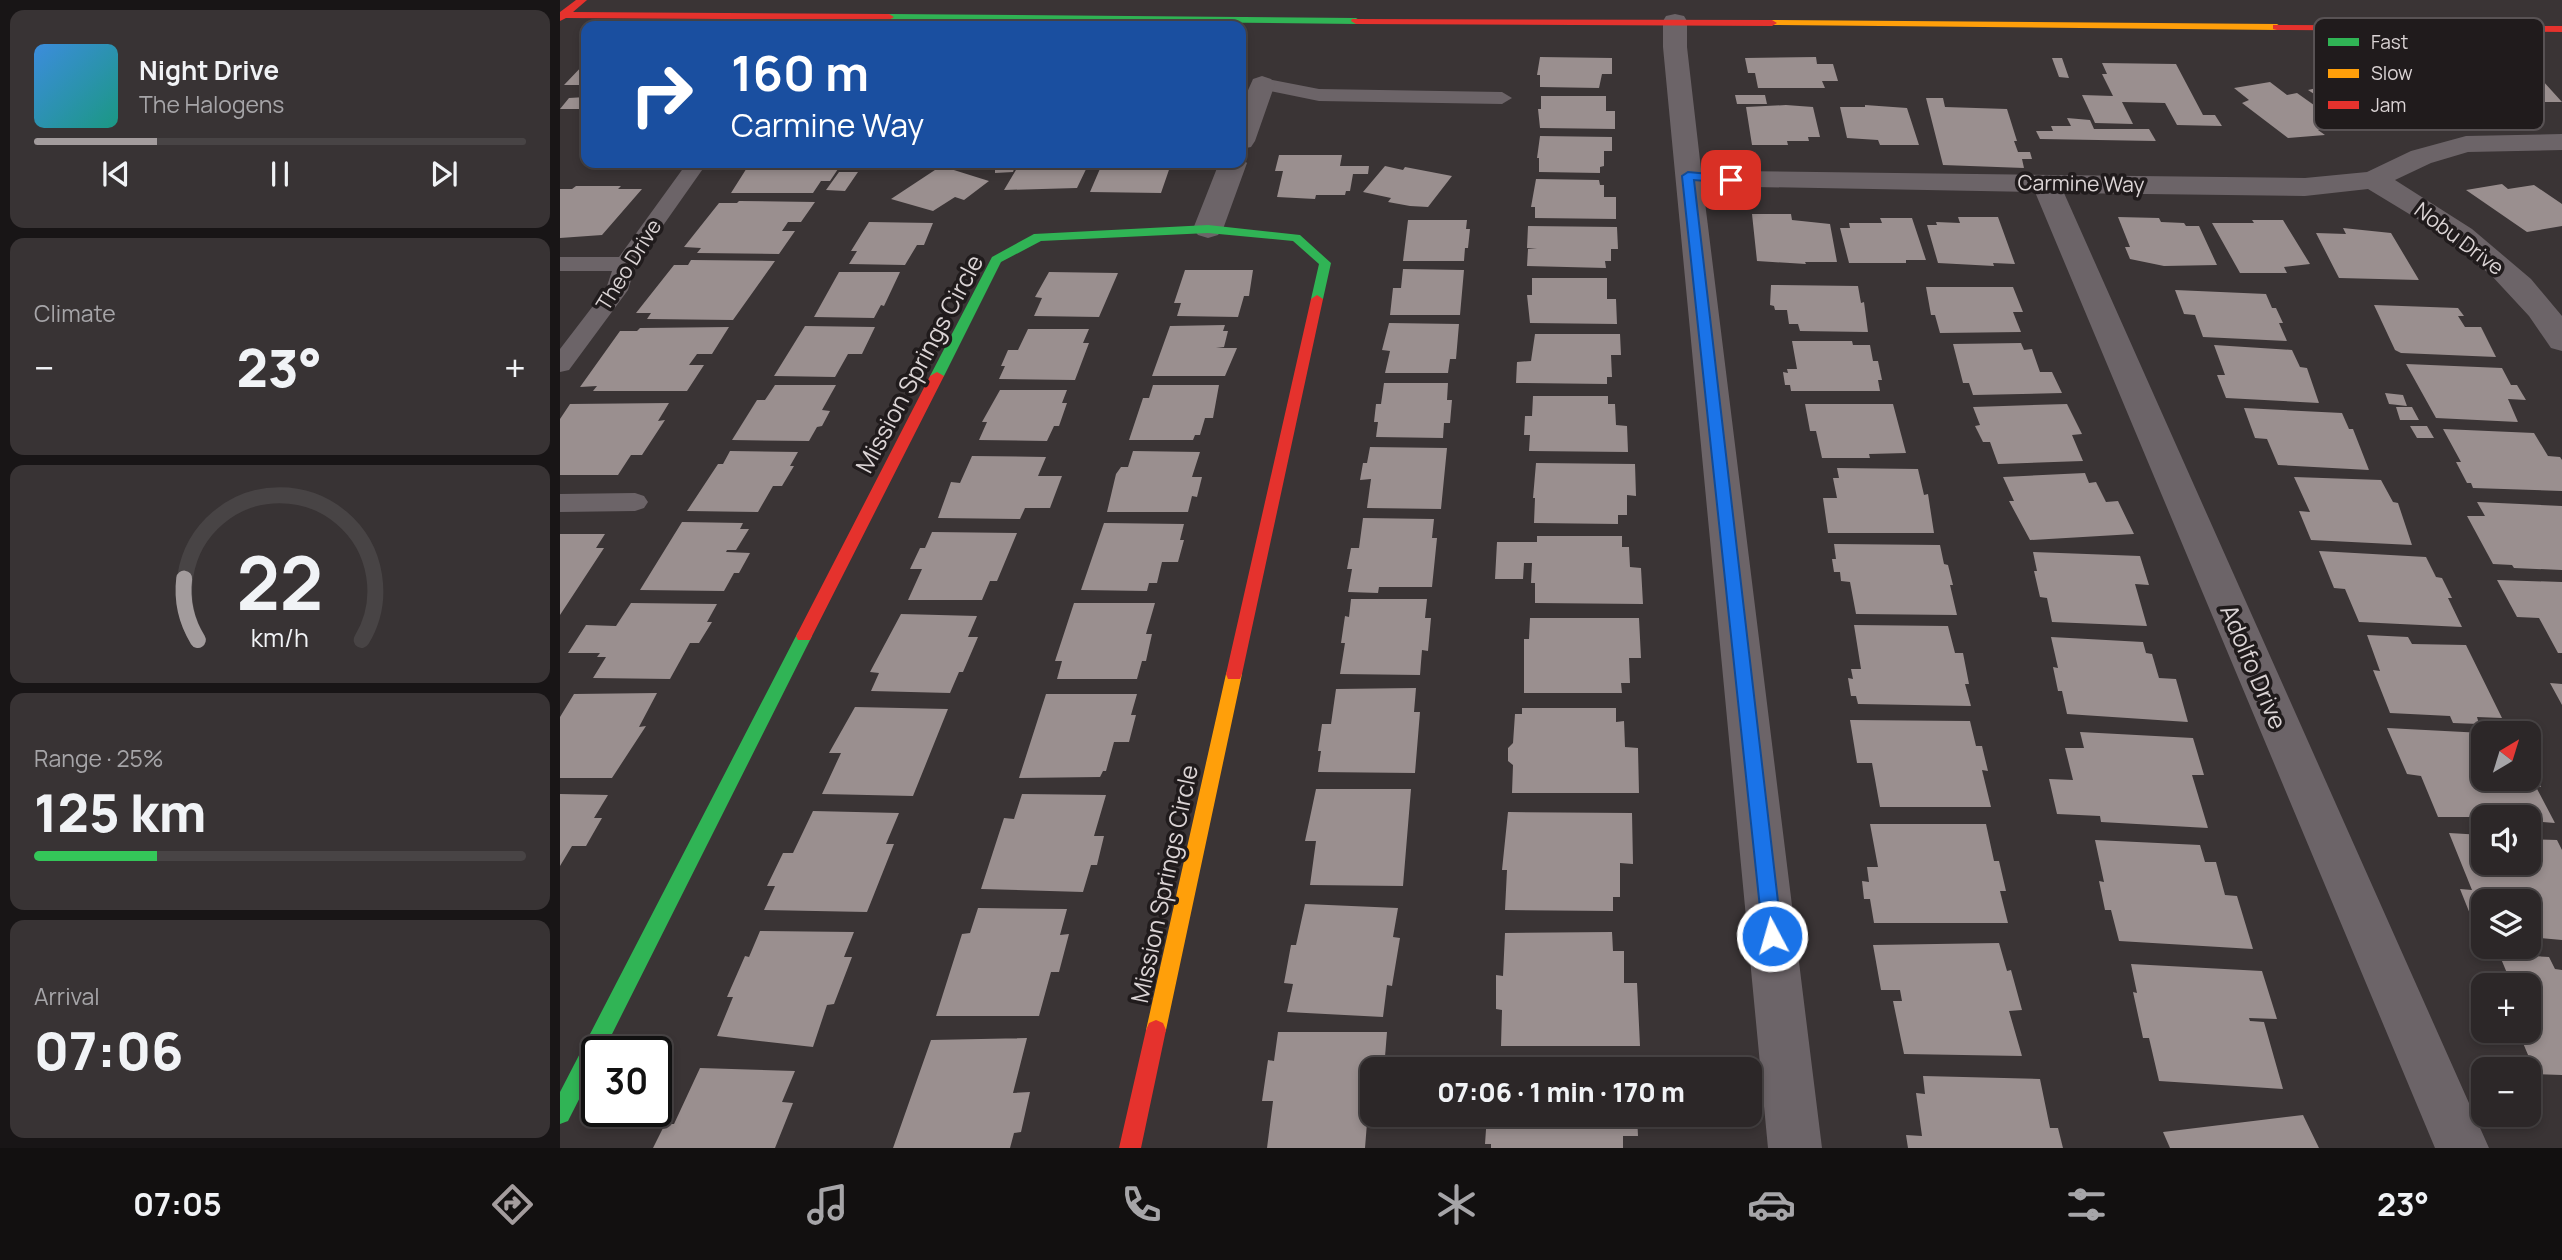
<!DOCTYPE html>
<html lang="en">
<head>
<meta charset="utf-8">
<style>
  body { margin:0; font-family:Manrope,sans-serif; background:#383334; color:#f1f3f6; height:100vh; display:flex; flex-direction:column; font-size:26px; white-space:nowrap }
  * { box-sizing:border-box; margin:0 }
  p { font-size:23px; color:#a6a5a8 }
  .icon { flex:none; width:38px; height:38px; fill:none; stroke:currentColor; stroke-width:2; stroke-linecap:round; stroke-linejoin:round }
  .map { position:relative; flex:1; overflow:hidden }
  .panel { display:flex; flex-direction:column; gap:10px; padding:10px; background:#181516; width:560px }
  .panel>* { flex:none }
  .hud { position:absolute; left:21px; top:21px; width:665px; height:147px; border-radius:14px; box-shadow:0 4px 10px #0003,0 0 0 2px #484445; background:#1a4fa0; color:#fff; overflow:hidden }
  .needle { width:46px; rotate:38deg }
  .fabs { position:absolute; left:1911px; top:721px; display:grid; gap:14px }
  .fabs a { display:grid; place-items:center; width:70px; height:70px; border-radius:14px; background:#2c2728; box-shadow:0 4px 10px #0003,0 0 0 2px #484445; font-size:35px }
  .speed { position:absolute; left:21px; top:1036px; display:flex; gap:14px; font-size:35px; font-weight:700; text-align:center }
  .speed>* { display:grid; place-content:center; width:91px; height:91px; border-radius:50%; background:#2c2728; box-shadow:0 4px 10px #0003,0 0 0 2px #484445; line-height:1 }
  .speed .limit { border:4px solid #111; border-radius:10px; background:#fff; color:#111 }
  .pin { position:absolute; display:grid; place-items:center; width:60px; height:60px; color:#fff; margin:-30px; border-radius:14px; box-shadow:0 4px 10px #0006 }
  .me { position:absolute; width:77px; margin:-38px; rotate:354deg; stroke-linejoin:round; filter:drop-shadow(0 0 5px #0008) }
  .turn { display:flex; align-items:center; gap:24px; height:147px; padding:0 35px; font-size:32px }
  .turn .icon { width:91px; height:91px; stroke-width:2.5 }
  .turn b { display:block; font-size:49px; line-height:60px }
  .big { font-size:52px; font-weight:800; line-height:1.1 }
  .panel .widget { flex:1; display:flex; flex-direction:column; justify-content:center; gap:10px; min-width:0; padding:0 24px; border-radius:14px; background:#383334 }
  .panel .dial { align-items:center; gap:0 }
  .dial svg { height:182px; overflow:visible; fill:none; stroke:#484445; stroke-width:7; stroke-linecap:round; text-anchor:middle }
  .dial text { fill:#f1f3f6; stroke:none }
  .song { display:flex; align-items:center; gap:21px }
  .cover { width:84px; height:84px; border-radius:10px; background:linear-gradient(135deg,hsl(210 70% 55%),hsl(170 70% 35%)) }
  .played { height:7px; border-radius:4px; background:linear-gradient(90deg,#a39c9d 25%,#484445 25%) }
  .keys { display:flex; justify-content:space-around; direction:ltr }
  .heat { display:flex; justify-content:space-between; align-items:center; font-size:38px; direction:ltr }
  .charge { height:10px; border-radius:5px; background:linear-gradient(90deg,#34c759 25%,#484445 0) }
  .trip { position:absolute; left:800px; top:1057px; width:402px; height:70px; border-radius:14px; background:#2c2728; box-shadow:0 4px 10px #0003,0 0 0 2px #484445; font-weight:800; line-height:70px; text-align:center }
  .menu { display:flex; height:112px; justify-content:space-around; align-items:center; background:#121010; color:#a6a5a8 }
  .menu .icon { width:49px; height:49px }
  .menu .active { color:#a39c9d }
  .menu b { font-size:32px; color:#f1f3f6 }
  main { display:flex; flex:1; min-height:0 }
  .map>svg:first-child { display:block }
  .building { fill:#9a8f8f }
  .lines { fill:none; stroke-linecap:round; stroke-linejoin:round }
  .lane { fill:#6c6468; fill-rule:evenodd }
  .street { fill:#6c6468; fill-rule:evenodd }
  .fast { fill:#30b455; fill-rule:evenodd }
  .slow { fill:#ff9f0a; fill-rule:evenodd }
  .jam { fill:#e5322d; fill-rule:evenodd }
  .route { fill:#1a73e8; stroke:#114b97; stroke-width:2 }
  .labels { text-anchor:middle; stroke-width:7; stroke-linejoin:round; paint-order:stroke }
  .far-street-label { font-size:21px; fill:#dbd4d5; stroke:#201b1c }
  .street-label { font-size:24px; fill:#dbd4d5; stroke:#201b1c }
  .key { fill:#201b1c; stroke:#585254; stroke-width:2 }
  .key-label { font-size:19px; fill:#dbd4d5 }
</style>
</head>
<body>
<main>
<section class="panel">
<div class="widget">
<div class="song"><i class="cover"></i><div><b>Night Drive</b><p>The Halogens</p></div></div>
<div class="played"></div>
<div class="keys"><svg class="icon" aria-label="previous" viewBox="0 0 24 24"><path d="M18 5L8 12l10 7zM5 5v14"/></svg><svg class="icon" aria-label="pause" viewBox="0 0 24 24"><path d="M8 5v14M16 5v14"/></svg><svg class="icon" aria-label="next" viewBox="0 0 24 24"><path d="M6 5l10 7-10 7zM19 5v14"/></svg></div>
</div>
<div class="widget"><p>Climate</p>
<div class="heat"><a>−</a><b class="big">23°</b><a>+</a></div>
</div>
<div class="widget dial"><svg viewBox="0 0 100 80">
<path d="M14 69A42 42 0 1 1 86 69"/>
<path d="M14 69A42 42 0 0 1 8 42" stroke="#a39c9d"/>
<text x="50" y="56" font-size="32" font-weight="700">22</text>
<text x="50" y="72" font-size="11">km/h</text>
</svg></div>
<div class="widget"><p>Range · 25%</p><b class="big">125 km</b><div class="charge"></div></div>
<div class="widget"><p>Arrival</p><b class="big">07:06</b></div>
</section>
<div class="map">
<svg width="2002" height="1148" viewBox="0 0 2002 1148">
  <rect width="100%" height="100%" fill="#3a3435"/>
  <path class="building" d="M980,57L1052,58V74H1042L1039,88L980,87V75H977Z
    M1256,57L1257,64H1273L1278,81H1262L1265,88H1198L1195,73H1188L1185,58Z
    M1492,58H1502L1509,78L1499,77Z
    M26,62V85H4Z
    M1542,63L1616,64L1643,115H1655L1662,126L1617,125L1605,103L1562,102L1573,124L1535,123L1522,95L1553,96L1542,74H1547Z
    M1906,70H1973L2002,102H1935Z
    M1710,82L1727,95L1737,93L1782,125L1758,130L1765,135L1728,138L1682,103L1689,100L1674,88Z
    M1784,82L1789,85L1798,83L1812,92L1819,91L1846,109L1834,111L1839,115L1822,118L1815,114L1792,119L1748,90Z
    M1175,95H1205L1207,104H1177Z
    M981,96H1046V111H1055V129L980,128L978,109H981Z
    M26,97V109H0L9,98Z
    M1366,98H1383L1385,107L1447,109L1457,141H1454L1458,152H1470L1472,159H1462L1464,168L1383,165Z
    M1226,105L1253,107L1260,137H1248L1249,141H1227L1228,145H1192L1186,107Z
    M1305,105L1347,108L1359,145H1320L1318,140L1287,138L1280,107H1305Z
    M1507,118L1530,120L1534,129H1589L1596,141L1480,139L1476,131H1493L1491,126H1511Z
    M980,136L1052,137V151H1044V166L1040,167V173L979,172V158H977Z
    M719,155H782L780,166H809L808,174H793L790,191H786L785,195H756L755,199L717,197L723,171H715Z
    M190,163H282L270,181H261L253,193H171Z
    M435,163H456L453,172L435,173Z
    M460,163H529L517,188L444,190Z
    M564,163L611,164L601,193L530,192L542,164Z
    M381,166L429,181L404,200L395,197L373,211L331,199Z
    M825,166L843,170L845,167L892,176L868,207L850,206L828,202L831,198L803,192Z
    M279,172H298L285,191L266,190Z
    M976,179L1039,180L1040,185H1044V197H1056V219L975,218V207H971Z
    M1942,184L1948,189L1974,185L2002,204V226L1967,232L1906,190Z
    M16,186H61L58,189H82L42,235L0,238V189H12Z
    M179,201L255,202L241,222H228L222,231H235L219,254L137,253L141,248L124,247L159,203H177Z
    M1192,214H1231L1232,220L1270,224L1277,262H1245L1246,264L1197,261Z
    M1398,217H1438L1455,264L1433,263L1434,266L1378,263L1367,225H1377L1376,222L1400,223Z
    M1558,217L1599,218L1601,222L1624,223L1626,226H1639L1657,265L1604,266L1570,259L1565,247H1570Z
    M1320,218H1352L1366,260H1346V263H1289L1280,228H1290L1289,223H1322Z
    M848,220H907L906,229H910L908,248H905L904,261H843Z
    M1692,220H1723L1750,264L1724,267L1727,273H1680L1652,223H1694Z
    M309,222L373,223L364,245H357L345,265L289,264L297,251H291Z
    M968,226L1057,227L1058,249H1051V261H1045L1046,268L967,266L968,249H977L967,248Z
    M1783,228L1831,233L1859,280L1779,278L1756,233L1786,234Z
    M131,260L215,261L173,320L87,319L91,313H76L114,265H128Z
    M843,269L904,270L900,315H830L833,288H841Z
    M625,270H693L689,296H684L678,317L617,316L621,303H614Z
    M279,272H340L324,306L321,305L314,318L254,317Z
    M489,272L558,273L539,317L474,316L482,298L475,297Z
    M972,278H1047V299H1056L1057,324L970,323L967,295H972Z
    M1211,285L1298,286L1301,303L1304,302L1308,332L1240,331L1238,324H1229L1227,310H1215L1214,306L1210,305Z
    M1366,287H1453L1463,312H1453L1461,332L1380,333L1375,315H1371Z
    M1615,290L1706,294L1712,308H1716L1723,323H1719L1727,341L1643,337L1635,315L1624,314Z
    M1814,305L1898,308L1904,316H1898L1905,327H1921L1936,357L1841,353L1835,350Z
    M829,323L899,324L896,359H890L888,373H825L830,351L822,350Z
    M665,325L663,331H668L664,347L656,348H677L665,376H592L610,326Z
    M245,326L315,327L302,354H288L275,377L214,376Z
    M169,327L152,354H137L129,365H144L127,391H33L37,386L20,387L60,331H77L80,328Z
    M468,329H529L523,343H529L515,380L439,379L445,366H441L448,350H458Z
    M975,334H1060L1061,355H1051L1052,377H1047V384L956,383L957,362L971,361Z
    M1232,341H1292L1293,345H1310L1313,361H1318L1322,380H1318L1320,391H1231L1230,385H1225L1223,372L1228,373L1227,369H1237Z
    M1461,343L1464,350L1472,349L1480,372H1492L1502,393L1413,395L1409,383H1403L1393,344Z
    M1654,345L1732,350L1740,367L1747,368L1759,403L1666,398L1657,375H1665Z
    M1846,364L1942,368L1951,385H1957L1966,400L1948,399L1958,422L1876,418Z
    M824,383H888L887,400H892L890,423H884L883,438L816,437L818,422H814L816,404H821Z
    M215,385H276L262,410L270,411L262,426L257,427L249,441L172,440L197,400H205Z
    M593,385H659L653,418H645L640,435H635L633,440H569L583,398H589Z
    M440,390H507L502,403H507L499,426H494L487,441L419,440L427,422H422Z
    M1825,393L1843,395L1847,406L1829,404Z
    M973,396H1048V404H1055L1056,425L1067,426L1068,452L969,451L970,435H964L965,416H972Z
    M109,403L98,421L105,420L82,455H71L58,475H0V419L10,404Z
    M1245,404H1333L1346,453L1309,454L1310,458H1262L1256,431H1250Z
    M1507,404L1522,434L1512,435L1523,461L1438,464L1430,442H1423L1415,426L1420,425L1413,407Z
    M1836,407H1852L1859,420H1840Z
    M1684,408L1782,413L1789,429H1793L1809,470L1718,465L1707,439L1695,438Z
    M1850,426H1867L1874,438H1857Z
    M1883,429L1974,433L1988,456L2000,457L2002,460V491L1913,488L1911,483H1907L1896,462H1901Z
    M810,447L887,448L881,509L807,508L811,479L800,480L803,463H807Z
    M170,451L238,452L230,466H234L222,486H213L198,512L127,511L158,464H163Z
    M573,451L640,452L632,477H642L637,497L632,496L628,512H547L556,474L561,467H568Z
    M412,456L486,457L478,476H502L490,508H465L460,519L378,518L391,482L400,483Z
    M976,463L1075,464L1076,496L1067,495V515H1058V524L974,523L975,498H973Z
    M1277,468L1358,469L1364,495L1368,494L1374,533H1268L1263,498H1277L1273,478H1279Z
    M1525,473L1529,483L1536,482L1546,502L1558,501L1574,534L1470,540L1449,501H1454L1443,477Z
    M1734,477L1821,480L1833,502L1838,503L1852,545L1751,540L1739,511L1750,512Z
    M1917,502L2002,506V570L1954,568L1952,565L1933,564L1907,516H1925Z
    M803,518L874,519L872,538H877L872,587H819L818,593L788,592L792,569H787L791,548H799Z
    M122,522L183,523L180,529H189L176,550H167L166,552L190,553L179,573H174L164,591L80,590Z
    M544,523L624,524L620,540H624L618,562H602L597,583H589L587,591L521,590Z
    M372,532L457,533L437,581H430L422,600H348L362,569H350L360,548H365Z
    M0,534H45L36,548H44L0,615Z
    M977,536H1062V547H1069L1070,567L1081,568L1083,604L975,603V583H971L972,563H964L963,579H935L937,542H977Z
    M1274,544L1380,545L1384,564L1388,565L1393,585H1390L1397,615L1296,614L1290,582L1281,581L1280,572H1274L1272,559H1276Z
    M1759,551L1866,557L1876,577L1882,578L1892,598H1888L1902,627L1799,622L1785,589L1774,588Z
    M1473,552L1580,556L1589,585L1575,584L1587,626L1492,622L1487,598L1480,597L1474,571H1477Z
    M1937,580L2002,582V653H1998L1979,618L1957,617Z
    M791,599H867L865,618H871L868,651L862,650L860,675L780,674L785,643H781L785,616L789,617Z
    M71,603L157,604L147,622H152L139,643H130L110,679L33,678L46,657H37L40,653H8L26,625L56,626Z
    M514,603H595L586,634H592L586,661H582L577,679H497L502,661H495Z
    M341,614L417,616L408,637H418L403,672H399L390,693L311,691L319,673L310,672Z
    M970,618H1079L1081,658H1069L1070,683H1061L1062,693H964V639H969Z
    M1294,625L1388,626L1395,653H1403L1409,684H1405L1411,706L1298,704L1296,696H1291L1288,678L1293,679L1291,669H1301Z
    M1807,635L1848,637L1852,644L1906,645L1942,718L1917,717L1919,724L1893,723L1890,716L1830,713L1813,670L1820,671Z
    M1491,637L1583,642L1586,653L1592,654L1599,678L1616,679L1628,722L1507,714L1502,691H1498L1493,667L1498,668Z
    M1990,683L2002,684V705Z
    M856,688L854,712H860L855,773L758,772L761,751H758L762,724H771L776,689Z
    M97,693L79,727L86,726L52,778H0V717L14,694Z
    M486,694H577L571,715H576L569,742H554L546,771H543L540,777L459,778Z
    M295,707L388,709L353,796L262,794L281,753H269Z
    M962,708H1056V722L1064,721L1065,747L1078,748L1079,793H952L953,765L948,761V748L953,743L955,714H962Z
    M1290,720L1410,721L1416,746H1422L1428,771L1422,770L1431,807H1320L1312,763H1297Z
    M1827,728L1923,733V779H1969V762L1981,787H1976L1995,823L1969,821V817H1878L1861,776L1847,774Z
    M1520,732L1633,738L1644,775H1632L1648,828L1541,822L1540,816L1497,814L1489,779L1513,780L1505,748H1524Z
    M756,789H851L843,886L750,885L756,841H745Z
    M0,794L48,795L34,818H42L26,846H12L0,866Z
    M462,794L546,795L534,836H544L537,865H531L523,892L421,889L444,818L454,819Z
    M253,811L339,813L326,844H334L307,912L204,910L215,886H207L223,853H233Z
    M948,812L1072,813L1073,864L1060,863V897H1053V911L945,910L947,870H942Z
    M1310,824H1426L1434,861H1439L1446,891H1440L1448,923H1314L1310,899H1304L1302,881L1309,882L1307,867H1318Z
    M1889,833L1923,835V863H1969V839L1997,840L2002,850V940L1969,937V901H1923V934H1918L1900,889L1912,890Z
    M1535,840L1640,845L1645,862H1656L1665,895L1677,896L1693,949L1559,941L1551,910H1545L1539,881L1544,882Z
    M745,904L838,908L833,937L840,938L832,986L827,985L823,1017L727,1012L733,984L724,983L731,945H736Z
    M418,908L507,909L500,935L509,934L499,972H491L479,1016H376L402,934L410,933Z
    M200,931L294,932L284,957H292L274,1004L267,1005L253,1047L157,1036L173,997H167L185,956L189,957Z
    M1052,932L1053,951H1064V983H1077L1080,1046H941L942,1010L936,1009V975L943,976L945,933Z
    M1439,943L1447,971L1451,970L1462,1010L1449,1011L1462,1056L1344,1054L1333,1001H1342L1340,990H1321L1313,945Z
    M1939,954L1989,957L1995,969L2002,970V1075L1976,1074L1958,1031H1969V985H1952Z
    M1571,964L1702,971L1717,1019L1689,1018L1690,1021L1704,1022L1723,1089L1599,1081L1589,1038H1583L1573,992L1577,993Z
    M718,1032H827L824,1069H812V1115H820V1123H807L805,1148H707L713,1101H702L708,1060L714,1061Z
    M467,1038L453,1093L470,1092L461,1132L454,1133L450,1148H333L371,1040Z
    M894,1059H920L919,1069H893Z
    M140,1068L235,1071L222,1102L233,1103L215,1148H93L105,1124H114Z
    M1363,1076L1480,1079L1490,1128H1498L1503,1148H1348L1346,1135L1362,1136L1356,1093L1365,1094Z
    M927,1115H1077L1078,1136H1063V1148H931V1144H925Z
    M1743,1115L1759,1148H1610L1603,1132Z"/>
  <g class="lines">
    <path class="lane" d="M702,78L759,89L942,92L952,98L942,104L759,101L695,88L693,84L695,80Z
      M127,163H147L76,264L68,290L9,370L0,372V349L46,289L52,271H0V257H59Z
      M75,493L84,496L88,502L84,508L75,511L0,512V494Z"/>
    <path class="street" d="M1115,14L1124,16L1127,21V47L1141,169L1171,171L1745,178L1807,172L1851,151L1906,136L2002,134V150L1908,152L1871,163L1835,180L1912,229L1971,279L2002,316V351L1991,348L1969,316L1931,275L1869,226L1808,189L1745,196L1504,193L1929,1148H1875L1475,192L1143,186L1262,1148H1208L1103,47V21L1106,16Z
      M702,76L711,79L715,84L695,141L691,147L681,149V106L693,79Z
      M681,157L687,163L663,229L658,235L648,238L638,235L633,229L659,163H681Z"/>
    <path class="fast" d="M329,14L796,18L801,21L796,24L326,19L324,17Z
      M648,225L740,235L771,263L763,299L757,303L751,299L759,264L733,241L648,233L481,241L441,262L384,376L377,380L370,376L432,257L474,234Z
      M244,630L250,632L252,636L43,1052H37V1064L8,1121L0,1124V1092L236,636L238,632Z"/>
    <path class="slow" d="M1212,20L1717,24L1722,27L1717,30L1208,25L1207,23Z
      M674,668L680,669L682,674L606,1030L603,1037L596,1040L589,1037L586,1030L666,674L668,669Z"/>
    <path class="jam" d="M16,0H27L13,12L329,14L334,17L329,20L6,18L0,21V12Z
      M792,19L1212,20L1217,23L1212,26L796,24L791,21Z
      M1713,25L2002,26V32L1717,30L1713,29Z
      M757,295L763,299L682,674L680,679H668L666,674L751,299Z
      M377,372L384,376L252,636L250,640H238L236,636L370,376Z
      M596,1020L603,1023L606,1030L581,1148H559L586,1030L589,1023Z"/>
  </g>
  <path class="route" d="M1128,172L1171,176L1176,180L1171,183L1134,180L1222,936L1219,942L1212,944L1205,942L1203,936L1122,176Z"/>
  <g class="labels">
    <g class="far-street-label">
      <text transform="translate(1521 184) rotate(1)" y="7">Carmine Way</text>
      <text transform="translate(1899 239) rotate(37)" y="7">Nobu Drive</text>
      <text transform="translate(69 265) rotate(-58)" y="7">Theo Drive</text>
    </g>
    <g class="street-label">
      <text transform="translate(360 364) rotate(-62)" y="8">Mission Springs Circle</text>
      <text transform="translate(1693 667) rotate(67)" y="8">Adolfo Drive</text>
      <text transform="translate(605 884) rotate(-78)" y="8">Mission Springs Circle</text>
    </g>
  </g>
  <rect x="1754" y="18" width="230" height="112" rx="10" class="key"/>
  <rect x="1768" y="38" width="31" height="8" fill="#30b455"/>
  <rect x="1768" y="69" width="31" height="9" fill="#ff9f0a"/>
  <rect x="1768" y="101" width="31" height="8" fill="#e5322d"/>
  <g class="key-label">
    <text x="1811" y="49">Fast</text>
    <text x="1811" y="80">Slow</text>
    <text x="1811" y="112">Jam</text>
  </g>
</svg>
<div class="fabs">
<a><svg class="needle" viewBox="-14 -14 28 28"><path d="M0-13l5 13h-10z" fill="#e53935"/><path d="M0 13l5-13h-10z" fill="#a6a5a8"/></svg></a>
<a><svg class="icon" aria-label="sound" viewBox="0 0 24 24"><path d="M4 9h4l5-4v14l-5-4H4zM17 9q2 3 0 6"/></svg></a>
<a><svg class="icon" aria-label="layers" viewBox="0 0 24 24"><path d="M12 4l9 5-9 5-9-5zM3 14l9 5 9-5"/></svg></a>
<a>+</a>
<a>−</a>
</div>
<div class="speed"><div class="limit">30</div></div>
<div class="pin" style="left:1171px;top:180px;background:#d93025"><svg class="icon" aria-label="arrive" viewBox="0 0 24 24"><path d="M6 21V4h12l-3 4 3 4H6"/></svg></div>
<svg class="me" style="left:1212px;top:936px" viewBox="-20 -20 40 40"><circle r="17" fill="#1a73e8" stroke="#fff" stroke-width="3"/><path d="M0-11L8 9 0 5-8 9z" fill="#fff"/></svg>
<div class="trip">07:06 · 1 min · 170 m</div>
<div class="hud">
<div class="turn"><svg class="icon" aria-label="right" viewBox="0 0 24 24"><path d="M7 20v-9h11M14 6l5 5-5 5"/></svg><div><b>160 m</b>Carmine Way</div></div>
</div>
</div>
</main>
<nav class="menu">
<b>07:05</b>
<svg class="icon active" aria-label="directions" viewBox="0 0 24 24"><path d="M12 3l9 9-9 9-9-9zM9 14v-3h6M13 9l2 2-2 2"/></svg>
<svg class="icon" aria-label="music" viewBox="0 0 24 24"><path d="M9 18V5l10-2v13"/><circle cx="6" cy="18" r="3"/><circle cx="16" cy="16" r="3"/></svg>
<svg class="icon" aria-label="phone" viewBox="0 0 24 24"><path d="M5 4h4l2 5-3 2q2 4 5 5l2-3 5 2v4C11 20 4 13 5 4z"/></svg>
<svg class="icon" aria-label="climate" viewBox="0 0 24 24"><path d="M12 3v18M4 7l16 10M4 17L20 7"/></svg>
<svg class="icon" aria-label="car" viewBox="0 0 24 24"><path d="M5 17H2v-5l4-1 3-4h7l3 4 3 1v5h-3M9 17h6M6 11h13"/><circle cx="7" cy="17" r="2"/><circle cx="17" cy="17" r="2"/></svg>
<svg class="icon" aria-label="filters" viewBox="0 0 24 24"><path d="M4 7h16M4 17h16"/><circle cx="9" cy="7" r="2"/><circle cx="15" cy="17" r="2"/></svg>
<b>23°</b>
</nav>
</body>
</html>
